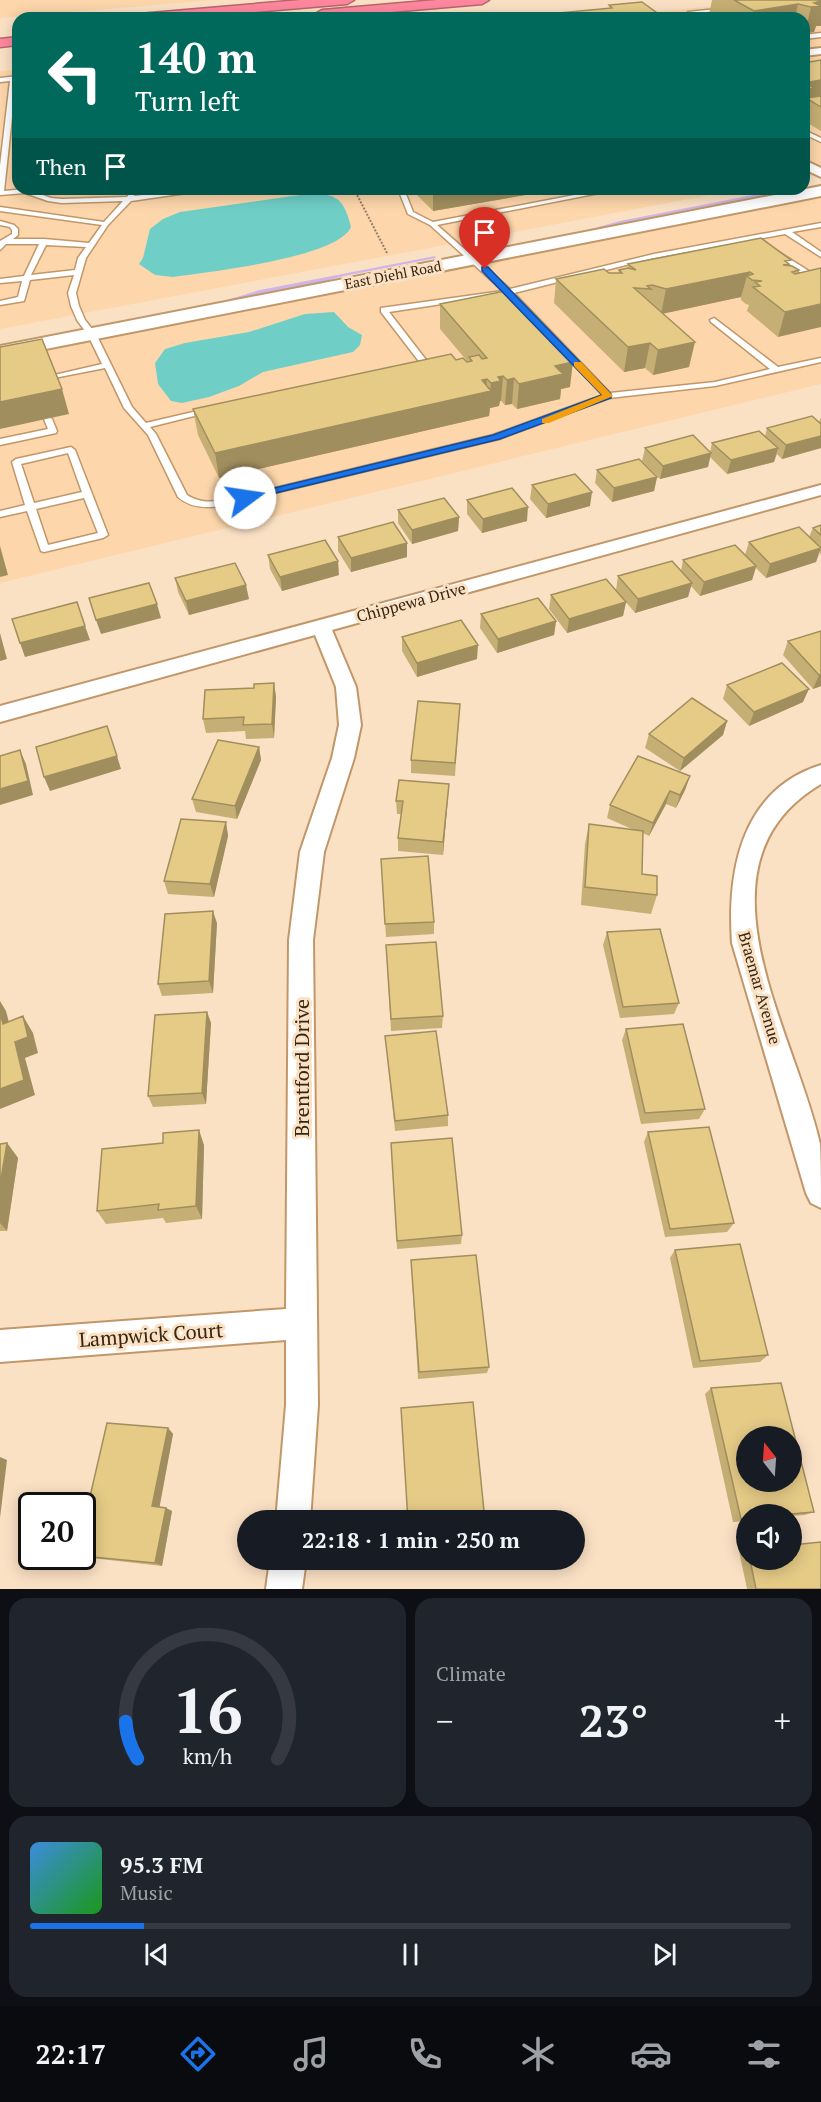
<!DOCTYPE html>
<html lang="en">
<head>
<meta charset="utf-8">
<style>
  body { margin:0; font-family:"PT Serif",serif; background:#20242c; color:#f1f3f6; height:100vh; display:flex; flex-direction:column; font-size:22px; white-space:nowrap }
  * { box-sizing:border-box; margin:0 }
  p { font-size:20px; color:#9ea1a6 }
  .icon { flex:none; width:33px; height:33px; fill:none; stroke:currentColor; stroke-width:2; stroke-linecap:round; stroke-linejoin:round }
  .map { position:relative; height:1589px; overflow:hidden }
  .side { display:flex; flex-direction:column; gap:9px; padding:9px; background:#0d0f14; flex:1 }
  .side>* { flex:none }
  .guide { position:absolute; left:12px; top:12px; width:798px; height:183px; border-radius:18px; box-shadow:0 3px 15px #0003; background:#00695c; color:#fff; overflow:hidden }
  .needle { width:39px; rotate:343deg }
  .tools { position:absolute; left:736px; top:1426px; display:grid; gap:12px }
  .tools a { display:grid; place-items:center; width:66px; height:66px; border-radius:50%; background:#171b24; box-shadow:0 3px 15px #0003; font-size:30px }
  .speed { position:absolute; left:18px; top:1492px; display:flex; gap:12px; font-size:30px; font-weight:700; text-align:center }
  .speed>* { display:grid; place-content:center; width:78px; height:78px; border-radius:50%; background:#171b24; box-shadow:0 3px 15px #0003; line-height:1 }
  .speed .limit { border:3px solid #111; border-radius:9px; background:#fff; color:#111 }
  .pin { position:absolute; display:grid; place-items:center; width:51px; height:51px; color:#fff; margin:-62px -26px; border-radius:50% 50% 50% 0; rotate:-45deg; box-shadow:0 0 6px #0007 }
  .pin .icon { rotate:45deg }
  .me { position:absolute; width:66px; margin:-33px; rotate:76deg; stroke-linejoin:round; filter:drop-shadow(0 0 4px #0008) }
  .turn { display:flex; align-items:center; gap:21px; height:126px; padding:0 24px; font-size:27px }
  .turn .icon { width:78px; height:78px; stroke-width:2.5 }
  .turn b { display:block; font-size:42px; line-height:51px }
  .then { display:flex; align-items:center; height:57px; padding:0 24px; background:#0003; gap:12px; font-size:22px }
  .big { font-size:45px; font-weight:800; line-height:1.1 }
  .side .widget { flex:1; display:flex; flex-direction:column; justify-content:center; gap:9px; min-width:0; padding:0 21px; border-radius:18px; background:#20242c }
  .side .dial { align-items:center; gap:0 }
  .dial svg { height:156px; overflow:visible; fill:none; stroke:#363941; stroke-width:7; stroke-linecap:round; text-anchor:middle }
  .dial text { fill:#f1f3f6; stroke:none }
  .song { display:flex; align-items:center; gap:18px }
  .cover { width:72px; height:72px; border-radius:9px; background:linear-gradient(135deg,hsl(210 70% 55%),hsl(120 70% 35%)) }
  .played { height:6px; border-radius:3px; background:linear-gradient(90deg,#1a73e8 15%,#363941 15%) }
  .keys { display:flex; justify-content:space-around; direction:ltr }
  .heat { display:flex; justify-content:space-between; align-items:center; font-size:33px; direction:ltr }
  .side .tiles { flex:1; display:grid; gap:9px; grid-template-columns:1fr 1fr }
  .widget:last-child { grid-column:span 2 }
  .trip { position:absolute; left:237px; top:1510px; width:348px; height:60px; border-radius:30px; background:#171b24; box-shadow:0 3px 15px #0003; font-weight:800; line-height:60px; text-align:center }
  .tabs { display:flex; height:96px; justify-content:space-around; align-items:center; background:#090b0e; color:#9ea1a6 }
  .tabs .icon { width:42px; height:42px }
  .tabs .current { color:#1a73e8 }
  .tabs b { font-size:27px; color:#f1f3f6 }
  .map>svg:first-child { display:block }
  .built { fill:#fdd6ab }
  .green { fill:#cfb4e8 }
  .water { fill:#6fcfc7 }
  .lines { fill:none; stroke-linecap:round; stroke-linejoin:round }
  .service-casing { stroke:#c19769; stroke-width:3 }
  .minor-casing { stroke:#c19769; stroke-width:4 }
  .tertiary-casing { stroke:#c19769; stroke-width:4 }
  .motorway-casing { stroke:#b9666e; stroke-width:3 }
  .path { stroke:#957f68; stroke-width:2; stroke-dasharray:2 1.5; stroke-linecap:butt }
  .service { fill:#fff; fill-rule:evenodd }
  .minor { fill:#fff; fill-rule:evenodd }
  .tertiary { fill:#fff; fill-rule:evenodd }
  .motorway { fill:#ff889f; fill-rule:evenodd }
  .wall { fill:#c6af74 }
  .shaded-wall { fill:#a18e5e }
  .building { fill:#e6cb87; stroke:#a18e5e; stroke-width:1.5; fill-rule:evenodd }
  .route { fill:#1a73e8; stroke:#114b97; stroke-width:1.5 }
  .slow { fill:#f59e0b }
  .labels { text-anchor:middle; stroke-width:6; stroke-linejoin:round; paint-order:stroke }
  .far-street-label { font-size:14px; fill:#372613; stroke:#fbe1c4 }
  .street-label { font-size:16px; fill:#372613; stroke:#fbe1c4 }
  .near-street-label { font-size:20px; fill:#372613; stroke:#fbe1c4 }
</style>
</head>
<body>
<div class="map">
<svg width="821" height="1589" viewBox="0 0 821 1589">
  <rect width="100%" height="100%" fill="#fbe1c4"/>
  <path class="built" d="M0,0H214L0,18Z
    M782,0H821V174L804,177V18H584Z
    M18,70V189H742L0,329V71Z
    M821,195V384L0,583V357Z"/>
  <path class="green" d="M783,189H792L705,210L504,247L580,232L620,221Z
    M435,256L436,258L344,276L297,289L123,323V321L220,302L260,290Z"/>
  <path class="water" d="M300,195C332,193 343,193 351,227C338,258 207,272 173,277L155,275L139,264L143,258L150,229L163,219L180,212Z
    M334,312L348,327L362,335L360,345L353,352L263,372L239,386L209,397L182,403L171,401L158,384L155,363L165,349L185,343L249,332L305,314Z"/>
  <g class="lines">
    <defs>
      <path id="service" d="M727,8L729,10L695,13L703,18H697L688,12Z
        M821,33V37L804,39V35Z
        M18,76V80H16L4,191L26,189L51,198L62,199L127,197L133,189H139L134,196L195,189H214L131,201L108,225L86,258L76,293L79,306L85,320L96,334L132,407L146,423L210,408L214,411L150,427L156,434L187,495C201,504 214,502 229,499L493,435L603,395L507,294L389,312L430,365L415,369V365L421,364L381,312V308L503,291L430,225L408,214L398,189H404L413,212L433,222L606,189H619L437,225L510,289L654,254L821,223V227L792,232L821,252V257L785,234L654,258L514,293L610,393L715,382L770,369L711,322L710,320L714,318L778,367L821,358V362L715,386L609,398L499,439L221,506C206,508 190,508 178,497L148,435L124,408L105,368L54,378L50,376L102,364L88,335L77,320L71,306L68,293L74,275L30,280L24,301L0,305V301L18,297L22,281L0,283V279L24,276L39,244H6L0,250V241L12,234V230L10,227L0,225V221L14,225L18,229V235L13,239H44L89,243L102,225L0,211V207L104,222L123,201L62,203L48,201L25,193L0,195V166L10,81L0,82V78ZM46,245L86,247L78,258L75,270L31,275Z
        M804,130L821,138V142L804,134Z
        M777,251L812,273L821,271V275L808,278L775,254L773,253Z
        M48,416L52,419L57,431L56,433L0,445V439L48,429L44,419Z
        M71,447L75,450L108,535L103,538L44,552L41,551L27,511L0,517V511L25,505L12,462L16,459ZM68,453L82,492L34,503L21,464ZM84,498L98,533L48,545L36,509Z"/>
      <path id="minor" d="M821,48V54L804,56V50Z
        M804,160L821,168V177L804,169Z
        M821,485V495L332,630L356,687L361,725L354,758L324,852L313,940L318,1405L310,1521H276L286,1405V1340L0,1362V1330L286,1309L289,940L300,852L332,758L339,725L336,687L315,635L0,722V706Z
        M821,765V784C686,864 795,1031 820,1144C821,1163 821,1188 821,1208L811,1203L806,1193L732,943C727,871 741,790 821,765Z
        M270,1560H306L302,1589H266Z"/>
      <path id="tertiary" d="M821,186V196L0,358V346Z"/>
      <path id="motorway" d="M301,0H354L347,4L186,18H132L139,14Z
        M437,0H489L482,4L322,18L315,14L322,10Z
        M18,37V45L0,47V39Z"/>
    </defs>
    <use href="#service" class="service-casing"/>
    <use href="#minor" class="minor-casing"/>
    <use href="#tertiary" class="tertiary-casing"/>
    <use href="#motorway" class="motorway-casing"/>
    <path class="path" d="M354,189L387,253"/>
    <use href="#service" class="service"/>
    <use href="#minor" class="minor"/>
    <use href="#tertiary" class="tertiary"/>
    <use href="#motorway" class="motorway"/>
  </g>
  <path class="wall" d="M712,0H821V26H816L814,32L805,33H804V18H714L709,15Z
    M821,60V131L804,121V63Z
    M411,189H560L433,211Z
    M628,264L789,266L799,270L778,337L747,311L749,305L746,304L741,300V297L662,314L689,367L653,375L645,368L624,372L554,303L556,279L609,273H618L619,270L628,268Z
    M440,304L570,387L561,389L560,399L517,409L512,404L505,405L501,401H500L499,406L490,408L489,416L219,478L198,435L193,409L456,360L468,362L440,329Z
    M821,417V448L782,459L777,454L774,462L727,474L710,457L708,467L660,479L642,461L645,448L710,452L712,443L765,436L767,428L819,422Z
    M597,470L657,477L654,491L612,502L595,483Z
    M532,485L590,506L546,518L530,499Z
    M467,500L527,521L482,533L467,514Z
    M398,510L459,517L458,531L412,544L398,523Z
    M821,525V554L819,552L816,562L766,578L756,568L752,580L700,596L691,586L688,597L635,613L626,602L623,616L567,633L549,609L551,595L616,590L618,576L681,571L683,560L745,555L749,542L809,537L813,528Z
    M338,537L407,543V557L351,572L338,551Z
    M268,555L339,575L282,591L270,569Z
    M175,578L249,599L189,615L178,592Z
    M481,614L556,621L554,635L497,653L480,628Z
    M821,631V686L813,689L783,655L788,641Z
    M402,637L477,659L417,677L402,651Z
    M274,683L276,697L274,738L246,739L245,731L206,733L203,719Z
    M727,685L803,702L749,726L723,699Z
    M460,704L455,776L411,773V760Z
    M727,721L723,735L680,771L645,748L649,734Z
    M259,747L261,760L237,819L196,812L192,799Z
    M690,776L685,790L676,808L666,804L649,836L643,833L642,874L657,895L651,914L581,905L585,844L589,824L634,830L607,818L610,805Z
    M449,784L443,855L398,851V838L401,814H397L396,801Z
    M226,822L228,836L214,897L168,894L164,881Z
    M381,859L434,922V934L386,937Z
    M217,923L213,993L162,996L158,984Z
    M607,932L679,1003L674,1014L620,1018L603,945Z
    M386,945L443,1016L442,1028L391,1031Z
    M207,1012L211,1023L206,1104L153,1107L148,1096Z
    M626,1029L705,1109L699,1119L641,1124L622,1040Z
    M385,1036L448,1115V1126L395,1131Z
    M648,1132L734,1223L727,1232L665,1237L644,1142Z
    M7,1143L18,1158L7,1231H0V1144Z
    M163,1143L204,1145L202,1219L166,1223L163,1218L106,1224L97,1211Z
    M391,1143L462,1235L461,1244L397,1249Z
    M675,1250L768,1355L760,1362L693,1368L670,1258Z
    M411,1260L489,1367L487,1373L418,1379Z
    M711,1388L814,1512L805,1515L792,1516V1515H747V1521L733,1522L705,1394Z
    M168,1428L173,1434L159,1507L166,1508L172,1511L162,1566L82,1557V1531Z
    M747,1549V1560H792L821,1589H747L739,1551Z"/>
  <path class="shaded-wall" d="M817,1H821V26H816L814,32L805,33L811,7L814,3Z
    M798,4L795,18H752L754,11Z
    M660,15V18H631Z
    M821,80V100L806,98L804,107V83Z
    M433,189H560L433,211Z
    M750,272L748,277L747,276L741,297L661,314L666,289Z
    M821,304V327L778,337L785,312Z
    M695,342L689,367L653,375L658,350Z
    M650,343L645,368L624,372L628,347Z
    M573,362L570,387L561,389L560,399L517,409L519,384L555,366Z
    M503,376L501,401H500L499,406L490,408L489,416L219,478L215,453L487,379L486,392L490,391L491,383L498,377Z
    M514,378L512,404L505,405L507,380Z
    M62,389L69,414L0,429V402Z
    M821,436V448L782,459L786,445Z
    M778,448L774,462L727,474L731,460Z
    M711,453L708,467L660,479L663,466Z
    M657,477L654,491L612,502L614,488Z
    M592,492L590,506L546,518L548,504Z
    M528,507L527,521L482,533L483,519Z
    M459,517L458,531L412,544V530Z
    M407,543V557L351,572V558Z
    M0,546L8,575L0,577Z
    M821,548L816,562L766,578L770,564Z
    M338,561L339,575L282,591L280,577Z
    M756,566L752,580L700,596L704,582Z
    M692,583L688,597L635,613L638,599Z
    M246,585L249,599L189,615L186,601Z
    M626,602L623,616L567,633L569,619Z
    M157,604L161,618L101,634L96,620Z
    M556,621L554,635L497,653L498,639Z
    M85,626L90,640L25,657L20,643Z
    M0,633L7,659L0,661Z
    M478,645L477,659L417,677V663Z
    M821,674V686L813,689L819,675Z
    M274,683L276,697L274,738L272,724Z
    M809,689L803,702L749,726L754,712Z
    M727,721L723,735L680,771L684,758Z
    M259,747L261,760L237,819L235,806Z
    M20,750L26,764L33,795L0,805V789Z
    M117,756L121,769L50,791L44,777Z
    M690,776L685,790L676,808L680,795Z
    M449,784L448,797L443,855V842Z
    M670,791L666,804L649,836L653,823Z
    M226,822L228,836L214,897L210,884Z
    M213,911L217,923L213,993L209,981Z
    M0,1001L6,1011L14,1041L3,1024L0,1013Z
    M207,1012L211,1023L206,1104L202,1093Z
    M23,1016L33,1033L38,1053L25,1058L35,1095L0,1109V1089Z
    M199,1130L204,1145L202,1219L196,1206Z
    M7,1143L18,1158L7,1231L0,1223V1185Z
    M168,1428L173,1434L159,1510L152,1506Z
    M0,1457L7,1460L0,1518Z
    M166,1508L172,1511L162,1566L155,1563Z"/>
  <path class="building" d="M734,0H821V1L814,3L821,6L811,7L798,4L754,11Z
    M642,2L660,15L631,18H491L489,16L524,13L527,16L612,8L609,5Z
    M821,60V80L804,83V63Z
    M804,83L814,88L804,90Z
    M821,96V107L806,98Z
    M761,238L791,260L785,261L789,264L783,265L792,266L799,270L792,272L795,274L821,268V304L785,312L753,287L760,286L755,282L762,281L752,280L747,276L753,274L750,272L666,289L652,285L647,286L651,289L634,288L695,342L658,350L650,343L628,347L556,279L604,269L609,273H622L619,270L628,268L636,270L628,264Z
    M505,291L573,362L555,366L563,374L519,384L514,378L507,380L503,376L498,377L501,381L491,383L487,379L482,380L491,391L215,453L193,409L451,354L456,360L463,358L467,362L472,361L469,357L479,355L482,359L487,358L440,304Z
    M42,339L62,389L0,402V347Z
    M812,416L821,424V436L786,445L767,428Z
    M759,431L778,448L731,460L712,443Z
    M693,435L711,453L663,466L645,448Z
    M639,459L657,477L614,488L597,470Z
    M575,474L592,492L548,504L532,485Z
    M512,488L528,507L483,519L467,500Z
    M444,498L459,517L412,530L398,510Z
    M393,522L407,543L351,558L338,537Z
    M821,525V535L813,528Z
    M799,527L821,548L770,564L749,542Z
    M325,540L338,561L280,577L268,555Z
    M735,545L756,566L704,582L683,560Z
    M672,561L692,583L638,599L618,576Z
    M235,563L246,585L186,601L175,578Z
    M606,579L626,602L569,619L551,595Z
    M149,583L157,604L96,620L89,598Z
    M538,598L556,621L498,639L481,614Z
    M77,602L85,626L20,643L12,619Z
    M461,620L478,645L417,663L402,637Z
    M821,631V674L819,675L788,641Z
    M782,663L809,689L754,712L727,685Z
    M274,683L272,724L243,725L244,717L203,719L205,690L254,688V684Z
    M692,698L727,721L684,758L649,734Z
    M418,701L460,704L455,763L411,760Z
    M107,726L117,756L44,777L36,747Z
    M218,740L259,747L235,806L192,799Z
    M20,750L28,781L0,789V756Z
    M638,756L690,776L680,795L670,791L653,823L610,805Z
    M399,780L449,784L443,842L398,838L403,801H396Z
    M181,819L226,822L210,884L164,881Z
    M589,824L643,831L642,874L657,876V895L585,887Z
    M428,856L434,922L385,924L381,859Z
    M213,911L209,981L158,984L165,914Z
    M660,929L679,1003L623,1007L607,932Z
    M436,942L443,1016L391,1019L386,945Z
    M207,1012L202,1093L148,1096L155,1015Z
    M0,1013L3,1024L23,1016L28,1037L15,1042L24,1080L0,1089Z
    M683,1024L705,1109L645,1113L626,1029Z
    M436,1031L448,1115L395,1121L385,1036Z
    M709,1127L734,1223L670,1229L648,1132Z
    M199,1130L196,1206L158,1210L159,1204L97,1211L102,1149L163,1143V1133Z
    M452,1138L462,1235L397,1241L391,1143Z
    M7,1143L0,1185V1144Z
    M740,1244L768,1355L700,1361L675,1250Z
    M476,1255L489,1367L419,1372L411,1260Z
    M781,1383L814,1512L779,1515H747V1518L741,1519L711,1388ZM747,1437H792V1482H747Z
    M473,1402L485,1521H408L401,1408Z
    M107,1423L168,1428L152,1506L166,1508L155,1563L82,1556V1531Z
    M821,1542V1589H756L750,1560H792V1545Z"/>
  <path class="route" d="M482,267H488L611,394V398L500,439L242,501V496L493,435L602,395L482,271Z"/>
  <path class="slow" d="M574,362H581L613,396L549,423H542V419L602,395L574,366Z"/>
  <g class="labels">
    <g class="far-street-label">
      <text transform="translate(393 275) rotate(-11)" y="5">East Diehl Road</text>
    </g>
    <g class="street-label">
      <text transform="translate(411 602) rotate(-15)" y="6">Chippewa Drive</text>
      <text transform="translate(760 988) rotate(74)" y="6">Braemar Avenue</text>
    </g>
    <g class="near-street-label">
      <text transform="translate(302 1068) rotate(-90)" y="7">Brentford Drive</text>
      <text transform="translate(151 1335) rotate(-4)" y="7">Lampwick Court</text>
    </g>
  </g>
</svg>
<div class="tools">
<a><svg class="needle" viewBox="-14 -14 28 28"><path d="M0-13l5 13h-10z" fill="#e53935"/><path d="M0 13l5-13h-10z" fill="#9ea1a6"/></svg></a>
<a><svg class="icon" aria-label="sound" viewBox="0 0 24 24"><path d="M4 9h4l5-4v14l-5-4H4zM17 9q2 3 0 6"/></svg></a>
</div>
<div class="speed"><div class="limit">20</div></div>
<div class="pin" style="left:485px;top:269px;background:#d93025"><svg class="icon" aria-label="arrive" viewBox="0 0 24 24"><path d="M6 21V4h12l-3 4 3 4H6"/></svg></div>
<svg class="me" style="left:245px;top:498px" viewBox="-20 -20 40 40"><circle r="19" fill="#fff"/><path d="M0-13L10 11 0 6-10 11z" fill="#1a73e8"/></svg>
<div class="trip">22:18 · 1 min · 250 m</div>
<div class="guide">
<div class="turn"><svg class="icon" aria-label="left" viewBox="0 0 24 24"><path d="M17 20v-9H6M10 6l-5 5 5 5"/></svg><div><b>140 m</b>Turn left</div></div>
<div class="then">Then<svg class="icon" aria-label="arrive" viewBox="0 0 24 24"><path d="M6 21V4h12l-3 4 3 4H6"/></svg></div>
</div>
</div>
<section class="side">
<div class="tiles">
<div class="widget dial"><svg viewBox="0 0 100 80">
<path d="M14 69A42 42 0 1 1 86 69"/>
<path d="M14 69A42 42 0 0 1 8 50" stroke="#1a73e8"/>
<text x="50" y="56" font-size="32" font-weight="700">16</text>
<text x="50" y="72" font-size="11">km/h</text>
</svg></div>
<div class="widget"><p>Climate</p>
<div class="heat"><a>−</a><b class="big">23°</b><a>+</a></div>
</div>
<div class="widget">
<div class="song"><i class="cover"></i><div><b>95.3 FM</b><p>Music</p></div></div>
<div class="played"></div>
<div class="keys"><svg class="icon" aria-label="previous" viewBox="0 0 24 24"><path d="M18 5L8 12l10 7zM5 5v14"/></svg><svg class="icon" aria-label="pause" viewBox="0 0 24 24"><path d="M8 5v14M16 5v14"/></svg><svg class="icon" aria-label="next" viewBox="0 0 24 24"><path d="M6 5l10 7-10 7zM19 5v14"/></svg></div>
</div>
</div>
</section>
<nav class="tabs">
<b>22:17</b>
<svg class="icon current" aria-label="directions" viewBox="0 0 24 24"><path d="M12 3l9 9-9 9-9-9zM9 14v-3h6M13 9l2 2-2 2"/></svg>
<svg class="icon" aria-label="music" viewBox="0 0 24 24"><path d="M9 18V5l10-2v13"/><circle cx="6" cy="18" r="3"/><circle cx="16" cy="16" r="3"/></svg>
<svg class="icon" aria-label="phone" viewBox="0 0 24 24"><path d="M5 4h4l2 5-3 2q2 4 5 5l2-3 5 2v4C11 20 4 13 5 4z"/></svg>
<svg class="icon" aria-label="climate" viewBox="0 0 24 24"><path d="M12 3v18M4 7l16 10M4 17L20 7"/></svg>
<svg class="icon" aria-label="car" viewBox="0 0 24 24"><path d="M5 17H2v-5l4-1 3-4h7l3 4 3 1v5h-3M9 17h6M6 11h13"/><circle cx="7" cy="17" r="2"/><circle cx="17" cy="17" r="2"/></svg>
<svg class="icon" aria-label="filters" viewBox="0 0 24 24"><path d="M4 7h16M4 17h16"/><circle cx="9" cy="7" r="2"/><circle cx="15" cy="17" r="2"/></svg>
</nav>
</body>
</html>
